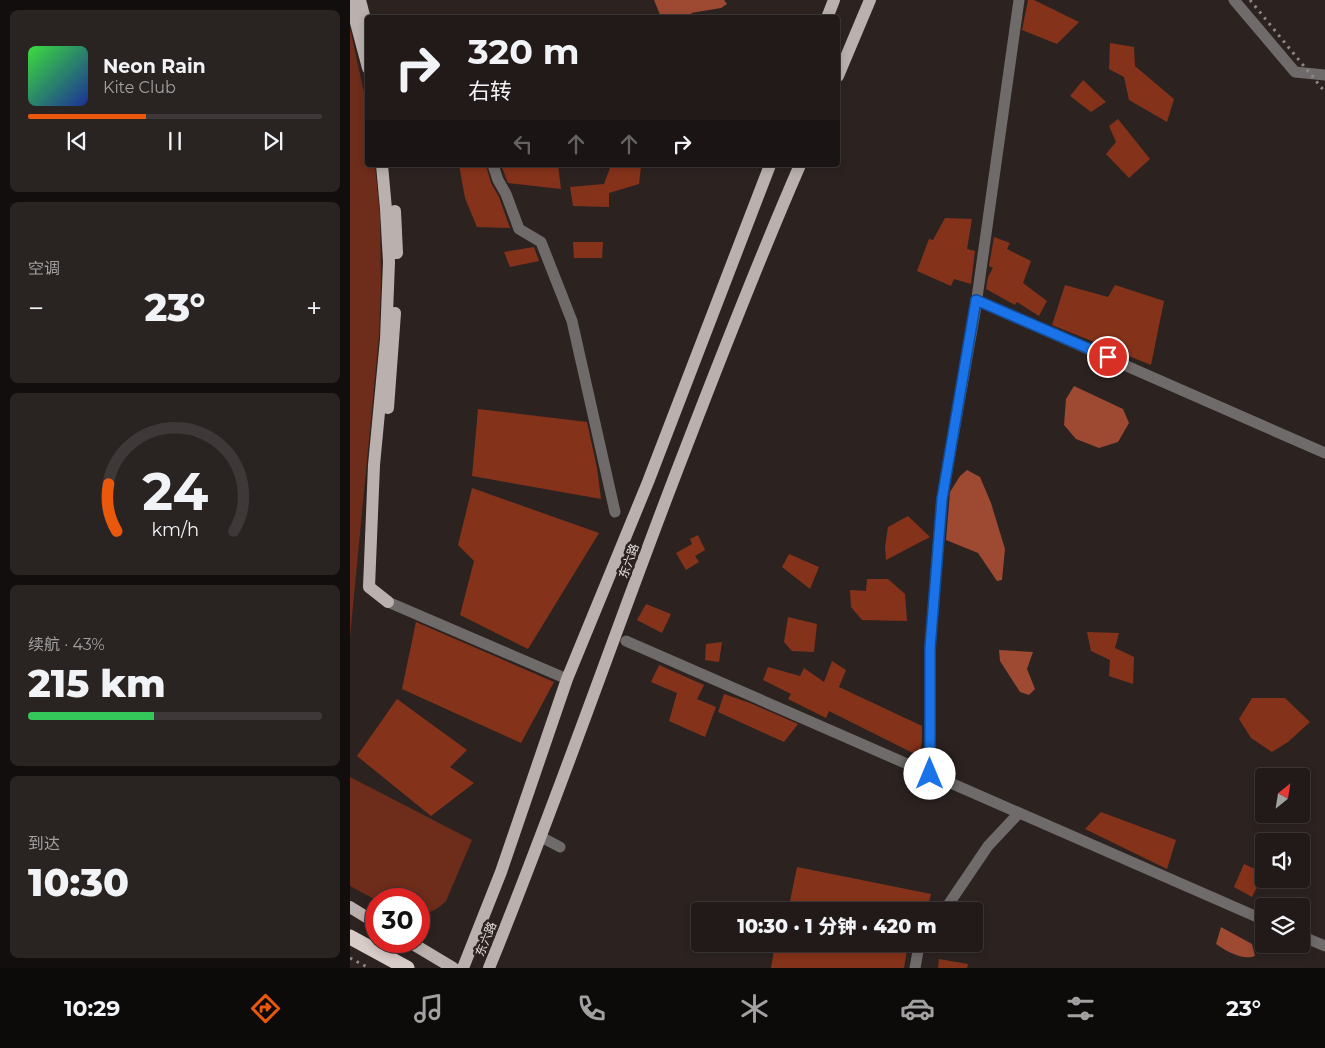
<!DOCTYPE html>
<html lang="zh">
<head>
<meta charset="utf-8">
<style>
  body { margin:0; font-family:Montserrat,"Noto Sans SC",sans-serif; background:#292322; color:#f1f3f6; height:100vh; display:flex; flex-direction:column; font-size:19px; white-space:nowrap }
  * { box-sizing:border-box; margin:0 }
  p { font-size:16px; color:#a2a1a2 }
  .icon { flex:none; width:28px; height:28px; fill:none; stroke:currentColor; stroke-width:2; stroke-linecap:round; stroke-linejoin:round }
  .map { position:relative; flex:1; overflow:hidden }
  .drawer { display:flex; flex-direction:column; gap:10px; padding:10px; background:#120e0e; width:350px }
  .drawer>* { flex:none }
  .guide { position:absolute; left:15px; top:15px; width:475px; height:152px; border-radius:5px; box-shadow:0 2px 8px #0003,0 0 0 1px #3e3838; background:#211a19; color:#f1f3f6; overflow:hidden }
  .needle { width:32px; rotate:30deg }
  .controls { position:absolute; left:905px; top:768px; display:grid; gap:10px }
  .controls a { display:grid; place-items:center; width:55px; height:55px; border-radius:5px; background:#211a19; box-shadow:0 2px 8px #0003,0 0 0 1px #3e3838; font-size:25px }
  .speed { position:absolute; left:15px; top:888px; display:flex; gap:10px; font-size:25px; font-weight:700; text-align:center }
  .speed>* { display:grid; place-content:center; width:65px; height:65px; border-radius:50%; background:#211a19; box-shadow:0 2px 8px #0003,0 0 0 1px #3e3838; line-height:1 }
  .speed .limit { border:8px solid #d22; background:#fff; color:#111 }
  .pin { position:absolute; display:grid; place-items:center; width:42px; height:42px; color:#fff; margin:-21px; border:2px solid #fff; border-radius:50%; box-shadow:0 1px 5px #0007 }
  .me { position:absolute; width:55px; margin:-28px; rotate:0deg; stroke-linejoin:round; filter:drop-shadow(0 0 4px #0008) }
  .turn { display:flex; align-items:center; gap:18px; height:105px; padding:0 20px; font-size:22px }
  .turn .icon { width:65px; height:65px; stroke-width:2.5 }
  .turn b { display:block; font-size:35px; line-height:42px }
  .lanes { display:flex; align-items:center; height:48px; padding:0 20px; background:#0003; justify-content:center; gap:25px; direction:ltr }
  .lanes .off { opacity:.35 }
  .big { font-size:38px; font-weight:800; line-height:1.1 }
  .drawer .card { flex:1; display:flex; flex-direction:column; justify-content:center; gap:8px; min-width:0; padding:0 18px; border-radius:8px; background:#292322 }
  .drawer .dial { align-items:center; gap:0 }
  .dial svg { height:130px; overflow:visible; fill:none; stroke:#3e3838; stroke-width:7; stroke-linecap:round; text-anchor:middle }
  .dial text { fill:#f1f3f6; stroke:none }
  .song { display:flex; align-items:center; gap:15px }
  .cover { width:60px; height:60px; border-radius:8px; background:linear-gradient(135deg,hsl(120 70% 55%),hsl(230 70% 35%)) }
  .played { height:5px; border-radius:2px; background:linear-gradient(90deg,#ea580c 40%,#3e3838 40%) }
  .keys { display:flex; justify-content:space-around; direction:ltr }
  .heat { display:flex; justify-content:space-between; align-items:center; font-size:28px; direction:ltr }
  .charge { height:8px; border-radius:4px; background:linear-gradient(90deg,#34c759 43%,#3e3838 0) }
  .trip { position:absolute; left:341px; top:902px; width:292px; height:50px; border-radius:5px; background:#211a19; box-shadow:0 2px 8px #0003,0 0 0 1px #3e3838; font-weight:800; line-height:50px; text-align:center }
  .tabs { display:flex; height:80px; justify-content:space-around; align-items:center; background:#0d0a0a; color:#a2a1a2 }
  .tabs .icon { width:35px; height:35px }
  .tabs .active { color:#ea580c }
  .tabs b { font-size:22px; color:#f1f3f6 }
  main { display:flex; flex:1; min-height:0 }
  .map>svg:first-child { display:block }
  .green { fill:#6e2c1a }
  .water { fill:#9e4931 }
  .building { fill:#85321a }
  .lines { fill:none; stroke-linecap:round; stroke-linejoin:round }
  .minor { stroke:#6f6b6a; stroke-width:11 }
  .major { stroke:#bab1ae; stroke-width:12 }
  .highway { stroke:#d8ccc9; stroke-width:15 }
  .rail { stroke:#8f8887; stroke-width:3; stroke-dasharray:2.5 5; stroke-linecap:butt }
  .route-casing { stroke:#114b97; stroke-width:12 }
  .route { stroke:#1a73e8; stroke-width:9 }
  .labels { text-anchor:middle; stroke-width:5; stroke-linejoin:round; paint-order:stroke }
  .street-label { font-size:12px; fill:#e4dedd; stroke:#2c2321 }
</style>
</head>
<body>
<main>
<section class="drawer">
<div class="card">
<div class="song"><i class="cover"></i><div><b>Neon Rain</b><p>Kite Club</p></div></div>
<div class="played"></div>
<div class="keys"><svg class="icon" aria-label="previous" viewBox="0 0 24 24"><path d="M18 5L8 12l10 7zM5 5v14"/></svg><svg class="icon" aria-label="pause" viewBox="0 0 24 24"><path d="M8 5v14M16 5v14"/></svg><svg class="icon" aria-label="next" viewBox="0 0 24 24"><path d="M6 5l10 7-10 7zM19 5v14"/></svg></div>
</div>
<div class="card"><p>空调</p>
<div class="heat"><a>−</a><b class="big">23°</b><a>+</a></div>
</div>
<div class="card dial"><svg viewBox="0 0 100 80">
<path d="M14 69A42 42 0 1 1 86 69"/>
<path d="M14 69A42 42 0 0 1 9 40" stroke="#ea580c"/>
<text x="50" y="56" font-size="32" font-weight="700">24</text>
<text x="50" y="72" font-size="11">km/h</text>
</svg></div>
<div class="card"><p>续航 · 43%</p><b class="big">215 km</b><div class="charge"></div></div>
<div class="card"><p>到达</p><b class="big">10:30</b></div>
</section>
<div class="map">
<svg width="975" height="968" viewBox="0 0 975 968">
  <rect width="100%" height="100%" fill="#2c2321"/>
  <path class="green" d="M0,28L17,106L18,165H25L30,217L31,283L29,336L0,637Z
    M0,777L122,840L96,901C88,909 81,913 69,914V899H26V900L0,886Z"/>
  <path class="water" d="M304,0H374L377,4L371,8L341,13L344,17H311Z
    M724,386L773,409L779,423L768,442L749,448L726,439L714,425L716,399Z
    M617,470L630,477L641,503L655,549L652,580L647,581L628,553L596,540L600,492L610,476Z
    M649,650L683,652L677,669L685,689L679,695L670,692L650,661Z
    M871,927L902,944L905,956C893,961 876,951 866,944Z"/>
  <path class="building" d="M678,0H684L729,22L707,44L672,30Z
    M760,43L784,47L785,66L824,99L817,122L779,100L774,77L759,69Z
    M733,80L756,102L741,112L720,96Z
    M768,119L800,159L779,178L756,154L766,142L759,126Z
    M109,165H136L141,183L149,197L160,228L127,227L115,198Z
    M151,165H208L211,189L158,183Z
    M291,167L289,184L259,193V207L223,206L220,187L254,184L260,168Z
    M595,218L622,219L617,249L625,251L621,284L604,279L601,286L567,271L579,239L583,240Z
    M644,237L660,243L657,249L681,261L673,283L697,301L689,316L667,302L665,305L636,289L638,277L643,268L639,266Z
    M223,242H253L252,258H224Z
    M184,247L189,261L160,267L154,252Z
    M715,285L758,297L765,285L814,301L801,365L702,325Z
    M128,409L237,422L247,468L251,499L122,476Z
    M122,488L249,533L178,649L110,615L124,561L108,545Z
    M558,516L580,537L536,560L535,547L538,527Z
    M348,535L355,550L345,556L349,562L336,570L326,553L342,544L340,539Z
    M439,554L469,567L460,589L432,567Z
    M517,579H538L555,594L557,621L512,620L501,607L500,590L516,591Z
    M296,604L321,614L312,633L287,620Z
    M438,617L467,624L464,652L442,651L434,642Z
    M66,622L204,682L171,743L52,689Z
    M737,632L769,633L765,648L784,657L783,684L759,676L760,660L741,651Z
    M372,642L369,662L355,660L356,644Z
    M482,661L496,670L489,687L572,726V741L569,756L479,711L476,718L438,699L441,694L413,680L418,667L450,676L454,668L474,682Z
    M309,665L354,685L347,699L366,707L355,737L319,721L327,693L301,682Z
    M374,694L400,703L448,724L434,742L368,712Z
    M902,698H935L960,722L938,742L922,752L901,738L889,719Z
    M47,699L117,750L100,767L124,783L81,816L7,756Z
    M751,812L826,840L817,869L735,829Z
    M894,864L914,873L902,897L884,887Z
    M447,867L581,894L577,911H438Z
    M425,944H522L557,951L554,968H421Z
    M589,959L618,964L617,968H588Z"/>
  <g class="lines">
    <path class="minor" d="M884,0L945,72L975,75
      M143,165L148,180L156,194L169,229L191,242L222,321L265,512
      M626,300L975,453
      M38,602L217,679
      M276,641L914,920
      M580,774V648L592,499L625,312L669,0
      M191,837L210,847
      M594,911L638,846L669,813
      M951,936L975,946
      M565,968L568,951L572,944"/>
    <path class="major" d="M0,0L18,68
      M10,0L18,31
      M477,18L484,0
      M488,76L520,0
      M32,165L36,209L39,262L36,339L24,465L19,587L38,602
      M45,211L47,253
      M38,408L45,313
      M0,907L26,923
      M58,941L103,968
      M113,968L151,872L217,679L298,482L420,165
      M139,968C209,797 268,622 335,450C372,354 409,259 450,165"/>
    <path class="highway" d="M0,937L57,968"/>
    <path class="rail" d="M900,0L975,92
      M0,958L19,968"/>
  </g>
  <g class="lines">
    <defs>
      <path id="route" d="M580,774V648L592,499L626,300L758,357"/>
    </defs>
    <use href="#route" class="route-casing"/>
    <use href="#route" class="route"/>
  </g>
  <g class="labels">
    <g class="street-label">
      <text transform="translate(279 561) rotate(-70)" y="4">东六路</text>
      <text transform="translate(136 939) rotate(-68)" y="4">东六路</text>
    </g>
  </g>
</svg>
<div class="controls">
<a><svg class="needle" viewBox="-14 -14 28 28"><path d="M0-13l5 13h-10z" fill="#e53935"/><path d="M0 13l5-13h-10z" fill="#a2a1a2"/></svg></a>
<a><svg class="icon" aria-label="sound" viewBox="0 0 24 24"><path d="M4 9h4l5-4v14l-5-4H4zM17 9q2 3 0 6"/></svg></a>
<a><svg class="icon" aria-label="layers" viewBox="0 0 24 24"><path d="M12 4l9 5-9 5-9-5zM3 14l9 5 9-5"/></svg></a>
</div>
<div class="speed"><div class="limit">30</div></div>
<div class="pin" style="left:758px;top:357px;background:#d93025"><svg class="icon" aria-label="arrive" viewBox="0 0 24 24"><path d="M6 21V4h12l-3 4 3 4H6"/></svg></div>
<svg class="me" style="left:580px;top:774px" viewBox="-20 -20 40 40"><circle r="19" fill="#fff"/><path d="M0-13L10 11 0 6-10 11z" fill="#1a73e8"/></svg>
<div class="trip">10:30 · 1 分钟 · 420 m</div>
<div class="guide">
<div class="turn"><svg class="icon" aria-label="right" viewBox="0 0 24 24"><path d="M7 20v-9h11M14 6l5 5-5 5"/></svg><div><b>320 m</b>右转</div></div>
<div class="lanes"><svg class="icon off" aria-label="left" viewBox="0 0 24 24"><path d="M17 20v-9H6M10 6l-5 5 5 5"/></svg><svg class="icon off" aria-label="ahead" viewBox="0 0 24 24"><path d="M12 20V5M6 11l6-6 6 6"/></svg><svg class="icon off" aria-label="ahead" viewBox="0 0 24 24"><path d="M12 20V5M6 11l6-6 6 6"/></svg><svg class="icon" aria-label="right" viewBox="0 0 24 24"><path d="M7 20v-9h11M14 6l5 5-5 5"/></svg></div>
</div>
</div>
</main>
<nav class="tabs">
<b>10:29</b>
<svg class="icon active" aria-label="directions" viewBox="0 0 24 24"><path d="M12 3l9 9-9 9-9-9zM9 14v-3h6M13 9l2 2-2 2"/></svg>
<svg class="icon" aria-label="music" viewBox="0 0 24 24"><path d="M9 18V5l10-2v13"/><circle cx="6" cy="18" r="3"/><circle cx="16" cy="16" r="3"/></svg>
<svg class="icon" aria-label="phone" viewBox="0 0 24 24"><path d="M5 4h4l2 5-3 2q2 4 5 5l2-3 5 2v4C11 20 4 13 5 4z"/></svg>
<svg class="icon" aria-label="climate" viewBox="0 0 24 24"><path d="M12 3v18M4 7l16 10M4 17L20 7"/></svg>
<svg class="icon" aria-label="car" viewBox="0 0 24 24"><path d="M5 17H2v-5l4-1 3-4h7l3 4 3 1v5h-3M9 17h6M6 11h13"/><circle cx="7" cy="17" r="2"/><circle cx="17" cy="17" r="2"/></svg>
<svg class="icon" aria-label="filters" viewBox="0 0 24 24"><path d="M4 7h16M4 17h16"/><circle cx="9" cy="7" r="2"/><circle cx="15" cy="17" r="2"/></svg>
<b>23°</b>
</nav>
</body>
</html>
